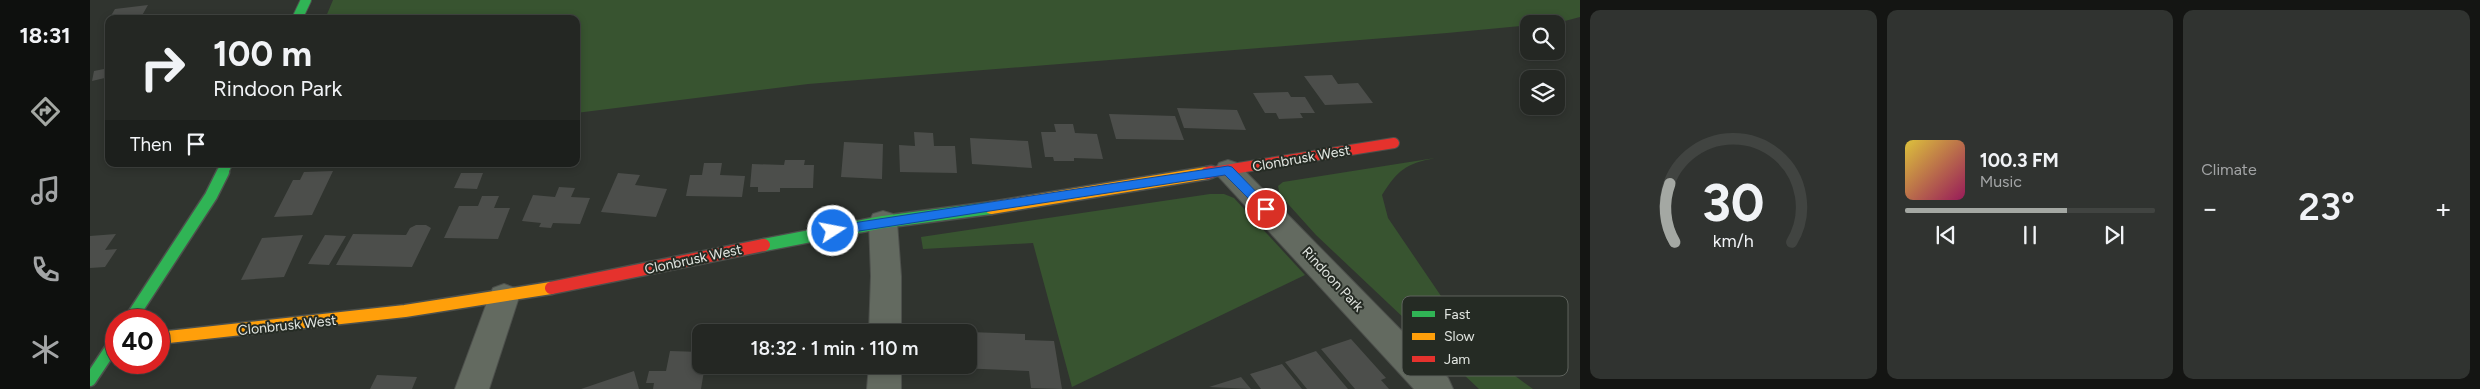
<!DOCTYPE html>
<html lang="en">
<head>
<meta charset="utf-8">
<style>
  body { margin:0; font-family:Figtree,sans-serif; background:#303330; color:#f1f3f6; height:100vh; display:flex; flex-direction:column; font-size:19px; white-space:nowrap }
  * { box-sizing:border-box; margin:0 }
  p { font-size:16px; color:#a3a5a6 }
  .icon { flex:none; width:28px; height:28px; fill:none; stroke:currentColor; stroke-width:2; stroke-linecap:round; stroke-linejoin:round }
  .map { position:relative; flex:1; overflow:hidden }
  .side { display:flex; flex-direction:column; gap:10px; padding:10px; background:#141513; width:900px }
  .side>* { flex:none }
  .top-card { position:absolute; left:15px; top:15px; width:475px; height:152px; border-radius:10px; box-shadow:0 2px 8px #0003,0 0 0 1px #414441; background:#242723; color:#f1f3f6; overflow:hidden }
  .controls { position:absolute; left:1430px; top:15px; display:grid; gap:10px }
  .controls a { display:grid; place-items:center; width:45px; height:45px; border-radius:10px; background:#242723; box-shadow:0 2px 8px #0003,0 0 0 1px #414441; font-size:25px }
  .speed { position:absolute; left:15px; top:309px; display:flex; gap:10px; font-size:25px; font-weight:700; text-align:center }
  .speed>* { display:grid; place-content:center; width:65px; height:65px; border-radius:50%; background:#242723; box-shadow:0 2px 8px #0003,0 0 0 1px #414441; line-height:1 }
  .speed .limit { border:8px solid #d22; background:#fff; color:#111 }
  .pin { position:absolute; display:grid; place-items:center; width:42px; height:42px; color:#fff; margin:-21px; border:2px solid #fff; border-radius:50%; box-shadow:0 1px 5px #0007 }
  .me { position:absolute; width:55px; margin:-28px; rotate:79deg; stroke-linejoin:round; filter:drop-shadow(0 0 4px #0008) }
  .turn { display:flex; align-items:center; gap:18px; height:105px; padding:0 25px; font-size:22px }
  .turn .icon { width:65px; height:65px; stroke-width:2.5 }
  .turn b { display:block; font-size:35px; line-height:42px }
  .then { display:flex; align-items:center; height:48px; padding:0 25px; background:#0003; gap:10px; font-size:19px }
  .big { font-size:38px; font-weight:600; line-height:1.1 }
  .side .card { flex:1; display:flex; flex-direction:column; justify-content:center; gap:8px; min-width:0; padding:0 18px; border-radius:10px; background:#303330 }
  .side .dial { align-items:center; gap:0 }
  .dial svg { height:130px; overflow:visible; fill:none; stroke:#414441; stroke-width:7; stroke-linecap:round; text-anchor:middle }
  .dial text { fill:#f1f3f6; stroke:none }
  .song { display:flex; align-items:center; gap:15px }
  .cover { width:60px; height:60px; border-radius:8px; background:linear-gradient(135deg,hsl(50 70% 55%),hsl(330 70% 35%)) }
  .played { height:5px; border-radius:2px; background:linear-gradient(90deg,#a4a8a3 65%,#414441 65%) }
  .keys { display:flex; justify-content:space-around; direction:ltr }
  .heat { display:flex; justify-content:space-between; align-items:center; font-size:28px; direction:ltr }
  .side .tiles { flex:1; display:grid; gap:10px; grid-template-columns:repeat(3,1fr) }
  .trip { position:absolute; left:602px; top:324px; width:285px; height:50px; border-radius:10px; background:#242723; box-shadow:0 2px 8px #0003,0 0 0 1px #414441; font-weight:600; line-height:50px; text-align:center }
  main { display:flex; flex:1; min-height:0 }
  .dock { display:flex; flex-direction:column; width:90px; justify-content:space-around; align-items:center; background:#0e100e; color:#a3a5a6 }
  .dock .icon { width:35px; height:35px }
  .dock .on { color:#a4a8a3 }
  .dock b { font-size:22px; color:#f1f3f6 }
  .map>svg:first-child { display:block }
  .green { fill:#385430 }
  .building { fill:#4c4e4b }
  .lines { fill:none; stroke-linecap:round; stroke-linejoin:round }
  .street-casing { stroke:#4d504c; stroke-width:2 }
  .fast-far1-casing { stroke:#4d504c; stroke-width:12 }
  .fast-casing { stroke:#4d504c; stroke-width:15 }
  .slow-far1-casing { stroke:#4d504c; stroke-width:12 }
  .slow-casing { stroke:#4d504c; stroke-width:15 }
  .jam-far1-casing { stroke:#4d504c; stroke-width:12 }
  .jam-casing { stroke:#4d504c; stroke-width:15 }
  .street { fill:#636a60; fill-rule:evenodd }
  .fast-far1 { stroke:#30b455; stroke-width:10 }
  .fast { stroke:#30b455; stroke-width:12 }
  .slow-far1 { stroke:#ff9f0a; stroke-width:10 }
  .slow { stroke:#ff9f0a; stroke-width:12 }
  .jam-far1 { stroke:#e5322d; stroke-width:10 }
  .jam { stroke:#e5322d; stroke-width:12 }
  .route { fill:#1a73e8; stroke:#114b97 }
  .labels { text-anchor:middle; stroke-width:4; stroke-linejoin:round; paint-order:stroke }
  .street-label { font-size:14px; fill:#e2e6e1; stroke:#252b24 }
  .key { fill:#252b24; stroke:#5e635d; stroke-width:1 }
  .key-label { font-size:14px; fill:#e2e6e1 }
</style>
</head>
<body>
<main>
<nav class="dock">
<b>18:31</b>
<svg class="icon on" aria-label="directions" viewBox="0 0 24 24"><path d="M12 3l9 9-9 9-9-9zM9 14v-3h6M13 9l2 2-2 2"/></svg>
<svg class="icon" aria-label="music" viewBox="0 0 24 24"><path d="M9 18V5l10-2v13"/><circle cx="6" cy="18" r="3"/><circle cx="16" cy="16" r="3"/></svg>
<svg class="icon" aria-label="phone" viewBox="0 0 24 24"><path d="M5 4h4l2 5-3 2q2 4 5 5l2-3 5 2v4C11 20 4 13 5 4z"/></svg>
<svg class="icon" aria-label="climate" viewBox="0 0 24 24"><path d="M12 3v18M4 7l16 10M4 17L20 7"/></svg>
</nav>
<div class="map">
<svg width="1490" height="389" viewBox="0 0 1490 389">
  <rect width="100%" height="100%" fill="#30342f"/>
  <path class="green" d="M243,0H1490V17L1471,22L1357,33L718,84L486,113V19H235Z
    M1345,158C1315,164 1308,170 1292,195L1298,218L1351,296L1348,305C1376,337 1409,365 1443,389H1389L1226,235L1190,195L1188,186L1193,182Z
    M1120,194H1134L1144,198L1215,275L982,387L943,243L833,249L831,237Z"/>
  <path class="building" d="M58,5L50,19H19L25,9Z
    M19,68V77L2,81L4,71Z
    M1242,75L1248,84L1268,83L1283,103L1235,105L1214,76Z
    M1198,92L1201,97H1215L1225,113H1210L1213,118L1189,119L1186,113H1175L1163,93Z
    M1087,108L1147,110L1156,130L1094,128Z
    M1019,114L1085,116L1094,140L1026,139Z
    M964,124H983L985,133L1007,134L1013,159L984,158V161H964L963,157H955L951,132H966Z
    M824,132L843,133L844,146H865L867,173L810,172L809,145L825,146Z
    M880,138L938,141L942,168L882,164Z
    M754,142L793,144L792,179L751,177Z
    M695,160H715L714,165H724L723,188H690V192H668V187H660L662,164L694,165Z
    M614,163H632L630,175L655,176L652,197L596,196L600,175H612Z
    M243,171L222,215L184,217L203,180H210L214,172Z
    M371,173H393L387,189L364,188Z
    M528,173L550,175L545,185L577,189L566,217L511,212Z
    M469,187L485,188L481,197L500,198L490,224L463,223L461,228L449,227L451,223L432,221L443,195L465,197Z
    M392,196H409L404,208H420L408,239L354,238L369,206H388Z
    M326,225H336L341,228L322,267L246,265L263,234L316,235L320,228Z
    M26,234L15,250L27,249L15,267L0,268V236Z
    M213,235L194,277L151,280L172,238Z
    M235,235L256,236L239,265L218,264Z
    M662,329L726,330V332H662Z
    M879,332L935,334V340L964,341L972,389L941,388L939,371L869,368V365H879Z
    M1261,339L1296,378L1291,380L1299,389H1265L1231,349Z
    M580,351L611,352V365H615L611,389H563L564,383H556L559,371H576Z
    M1226,351L1258,389H1217L1195,362Z
    M1192,364L1212,389H1171L1160,374Z
    M544,371L549,389H491Z
    M287,375L327,377L322,389H280Z
    M1151,377L1161,389L1119,387Z"/>
  <g class="lines">
    <defs>
      <path id="street" d="M1138,160L1147,163L1358,378L1363,389H1324L1129,177L1125,170L1129,163Z
        M793,211L803,214L807,222L811,276V332H779L781,276L779,222L783,214Z
        M414,284L425,288L429,297L399,389H365L399,297L403,288Z
        M779,365H811V389H777Z"/>
      <path id="fast-far1" d="M207,19L216,0
        M132,174L137,164"/>
      <path id="fast" d="M674,245L793,222L901,208
        M40,320L121,196L133,172
        M0,380L26,341"/>
      <path id="slow-far1" d="M1113,174L1117,173"/>
      <path id="slow" d="M901,208L1117,173
        M69,338L315,311L461,288"/>
      <path id="jam-far1" d="M1117,173L1304,143"/>
      <path id="jam" d="M1117,173L1121,172
        M461,288L674,245"/>
    </defs>
    <use href="#street" class="street-casing"/>
    <use href="#fast-far1" class="fast-far1-casing"/>
    <use href="#fast" class="fast-casing"/>
    <use href="#slow-far1" class="slow-far1-casing"/>
    <use href="#slow" class="slow-casing"/>
    <use href="#jam-far1" class="jam-far1-casing"/>
    <use href="#jam" class="jam-casing"/>
    <use href="#street" class="street"/>
    <use href="#fast-far1" class="fast-far1"/>
    <use href="#fast" class="fast"/>
    <use href="#slow-far1" class="slow-far1"/>
    <use href="#slow" class="slow"/>
    <use href="#jam-far1" class="jam-far1"/>
    <use href="#jam" class="jam"/>
  </g>
  <path class="route" d="M1138,166L1142,167L1180,206V212H1172L1135,175L743,235L737,231L743,226Z"/>
  <g class="labels">
    <g class="street-label">
      <text transform="translate(1211 158) rotate(-10)" y="5">Clonbrusk West</text>
      <text transform="translate(603 259) rotate(-12)" y="5">Clonbrusk West</text>
      <text transform="translate(1243 279) rotate(47)" y="5">Rindoon Park</text>
      <text transform="translate(197 325) rotate(-6)" y="5">Clonbrusk West</text>
    </g>
  </g>
  <rect x="1312" y="296" width="166" height="80" rx="8" class="key"/>
  <rect x="1322" y="311" width="23" height="6" fill="#30b455"/>
  <rect x="1322" y="333" width="23" height="7" fill="#ff9f0a"/>
  <rect x="1322" y="356" width="23" height="6" fill="#e5322d"/>
  <g class="key-label">
    <text x="1354" y="319">Fast</text>
    <text x="1354" y="341">Slow</text>
    <text x="1354" y="364">Jam</text>
  </g>
</svg>
<div class="controls">
<a><svg class="icon" aria-label="search" viewBox="0 0 24 24"><circle cx="10" cy="10" r="6"/><path d="M15 15l6 6"/></svg></a>
<a><svg class="icon" aria-label="layers" viewBox="0 0 24 24"><path d="M12 4l9 5-9 5-9-5zM3 14l9 5 9-5"/></svg></a>
</div>
<div class="speed"><div class="limit">40</div></div>
<div class="pin" style="left:1176px;top:209px;background:#d93025"><svg class="icon" aria-label="arrive" viewBox="0 0 24 24"><path d="M6 21V4h12l-3 4 3 4H6"/></svg></div>
<svg class="me" style="left:743px;top:231px" viewBox="-20 -20 40 40"><circle r="17" fill="#1a73e8" stroke="#fff" stroke-width="3"/><path d="M0-11L8 9 0 5-8 9z" fill="#fff"/></svg>
<div class="trip">18:32 · 1 min · 110 m</div>
<div class="top-card">
<div class="turn"><svg class="icon" aria-label="right" viewBox="0 0 24 24"><path d="M7 20v-9h11M14 6l5 5-5 5"/></svg><div><b>100 m</b>Rindoon Park</div></div>
<div class="then">Then<svg class="icon" aria-label="arrive" viewBox="0 0 24 24"><path d="M6 21V4h12l-3 4 3 4H6"/></svg></div>
</div>
</div>
<section class="side">
<div class="tiles">
<div class="card dial"><svg viewBox="0 0 100 80">
<path d="M14 69A42 42 0 1 1 86 69"/>
<path d="M14 69A42 42 0 0 1 11 33" stroke="#a4a8a3"/>
<text x="50" y="56" font-size="32" font-weight="700">30</text>
<text x="50" y="72" font-size="11">km/h</text>
</svg></div>
<div class="card">
<div class="song"><i class="cover"></i><div><b>100.3 FM</b><p>Music</p></div></div>
<div class="played"></div>
<div class="keys"><svg class="icon" aria-label="previous" viewBox="0 0 24 24"><path d="M18 5L8 12l10 7zM5 5v14"/></svg><svg class="icon" aria-label="pause" viewBox="0 0 24 24"><path d="M8 5v14M16 5v14"/></svg><svg class="icon" aria-label="next" viewBox="0 0 24 24"><path d="M6 5l10 7-10 7zM19 5v14"/></svg></div>
</div>
<div class="card"><p>Climate</p>
<div class="heat"><a>−</a><b class="big">23°</b><a>+</a></div>
</div>
</div>
</section>
</main>
</body>
</html>
